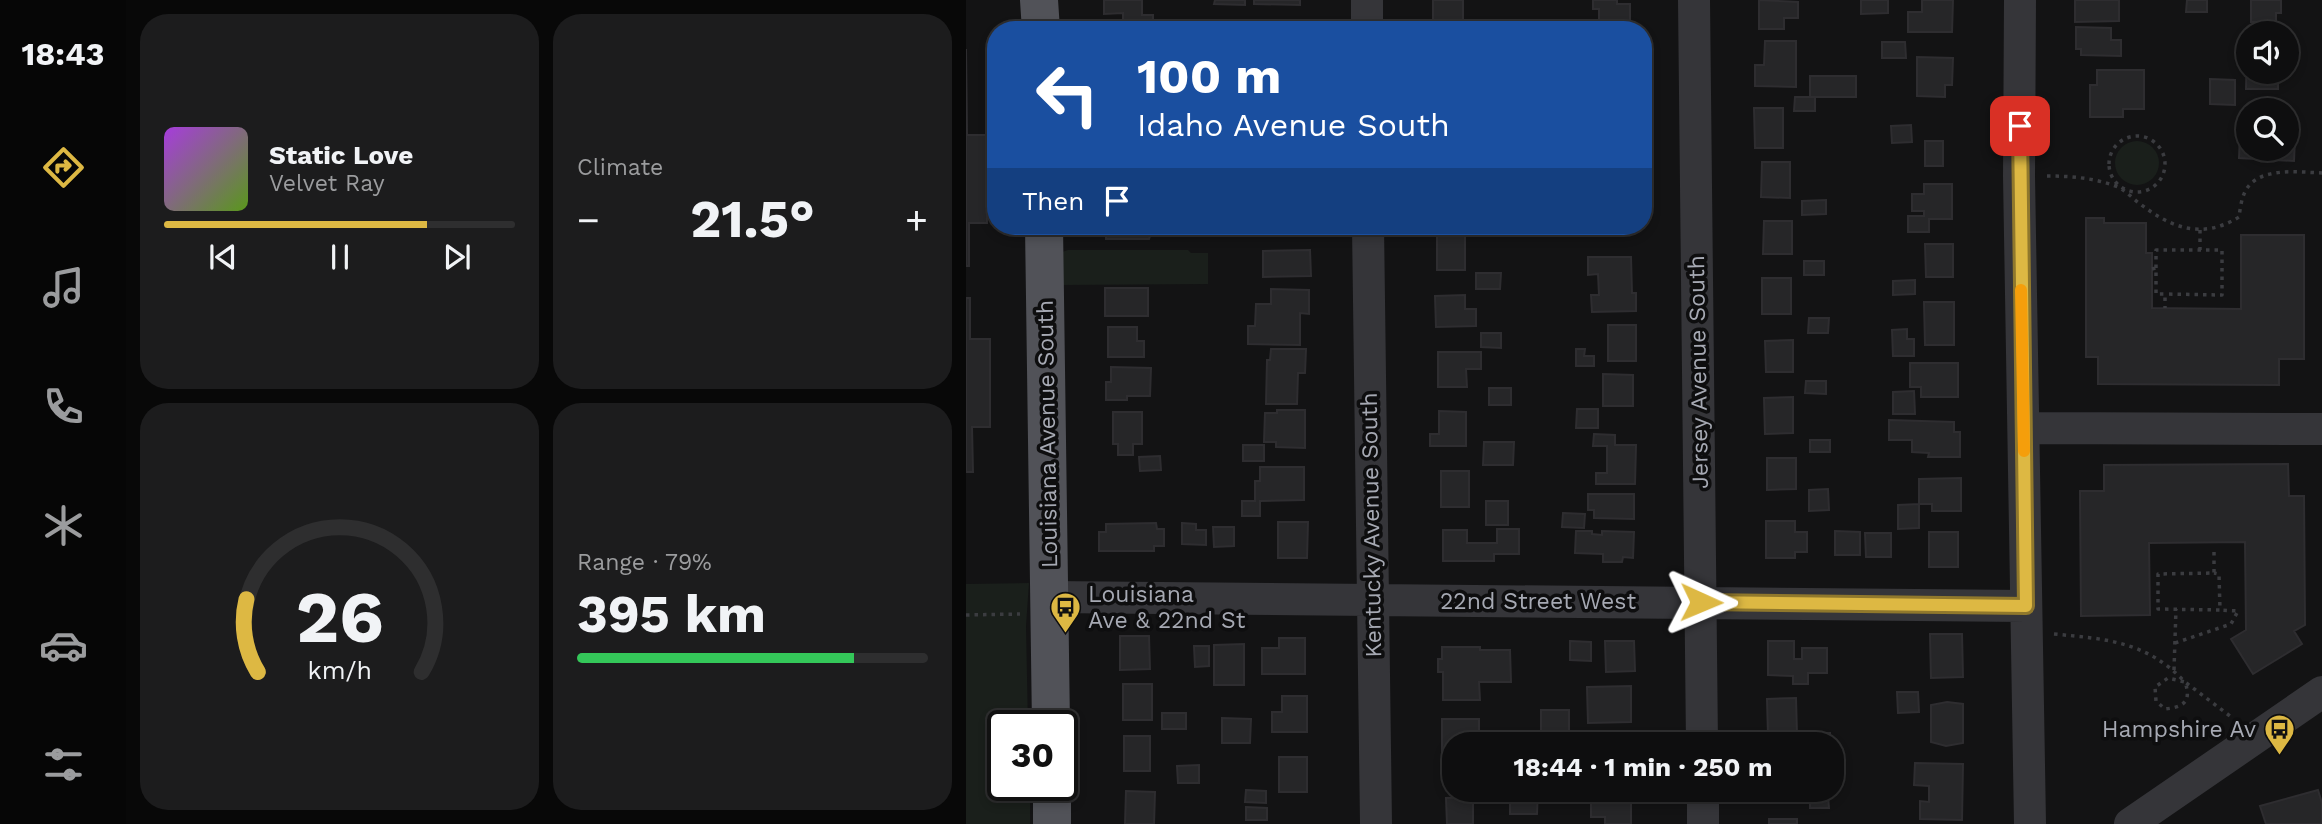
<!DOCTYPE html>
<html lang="en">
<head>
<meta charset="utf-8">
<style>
  body { margin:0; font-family:"Work Sans",sans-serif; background:#1c1c1d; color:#f1f3f6; height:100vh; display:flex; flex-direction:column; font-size:26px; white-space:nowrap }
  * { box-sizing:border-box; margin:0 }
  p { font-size:23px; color:#9b9c9e }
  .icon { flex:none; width:38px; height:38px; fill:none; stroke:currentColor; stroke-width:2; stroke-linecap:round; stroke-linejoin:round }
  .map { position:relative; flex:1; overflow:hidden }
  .panel { display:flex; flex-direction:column; gap:14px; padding:14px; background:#080808; width:840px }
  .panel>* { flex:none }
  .hud { position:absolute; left:21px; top:21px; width:665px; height:214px; border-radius:28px; box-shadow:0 4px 10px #0003,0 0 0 2px #2e2e2f; background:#1a4fa0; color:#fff; overflow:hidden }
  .tools { position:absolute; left:1270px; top:21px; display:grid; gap:14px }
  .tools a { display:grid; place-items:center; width:63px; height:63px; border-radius:50%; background:#0e0e0f; box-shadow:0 4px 10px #0003,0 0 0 2px #2e2e2f; font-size:35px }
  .speed { position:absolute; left:21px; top:710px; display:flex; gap:14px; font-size:35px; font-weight:700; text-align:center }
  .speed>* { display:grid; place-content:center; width:91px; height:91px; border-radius:50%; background:#0e0e0f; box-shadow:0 4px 10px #0003,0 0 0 2px #2e2e2f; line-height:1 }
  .speed .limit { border:4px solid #111; border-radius:10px; background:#fff; color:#111 }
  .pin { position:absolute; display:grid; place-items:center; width:60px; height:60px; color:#fff; margin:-30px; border-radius:14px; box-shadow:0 4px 10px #0006 }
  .me { position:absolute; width:77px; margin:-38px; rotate:91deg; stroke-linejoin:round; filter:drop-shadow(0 0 5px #0008) }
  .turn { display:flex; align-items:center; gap:24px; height:147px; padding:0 35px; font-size:32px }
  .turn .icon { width:91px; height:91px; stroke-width:2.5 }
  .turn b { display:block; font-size:49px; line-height:60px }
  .then { display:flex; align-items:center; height:66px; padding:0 35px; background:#0003; gap:14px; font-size:26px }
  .big { font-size:52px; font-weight:700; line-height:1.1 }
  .panel .tile { flex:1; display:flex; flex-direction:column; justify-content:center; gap:10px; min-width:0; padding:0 24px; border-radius:28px; background:#1c1c1d }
  .panel .dial { align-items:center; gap:0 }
  .dial svg { height:182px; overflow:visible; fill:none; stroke:#2e2e2f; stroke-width:7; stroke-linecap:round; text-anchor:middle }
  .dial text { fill:#f1f3f6; stroke:none }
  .song { display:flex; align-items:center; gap:21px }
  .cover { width:84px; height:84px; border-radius:10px; background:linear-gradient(135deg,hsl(280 70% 55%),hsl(90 70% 35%)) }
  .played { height:7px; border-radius:4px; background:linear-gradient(90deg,#ddb843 75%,#2e2e2f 75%) }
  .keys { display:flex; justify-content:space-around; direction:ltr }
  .heat { display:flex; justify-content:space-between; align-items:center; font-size:38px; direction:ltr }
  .charge { height:10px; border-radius:5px; background:linear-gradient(90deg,#34c759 79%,#2e2e2f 0) }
  .panel .tiles { flex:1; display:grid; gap:14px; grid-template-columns:repeat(2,1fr) }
  .trip { position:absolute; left:476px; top:732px; width:402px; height:70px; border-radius:28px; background:#0e0e0f; box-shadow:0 4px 10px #0003,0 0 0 2px #2e2e2f; font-weight:700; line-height:70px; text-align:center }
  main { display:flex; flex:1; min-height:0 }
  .dock { display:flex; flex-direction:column; width:126px; justify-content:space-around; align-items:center; background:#060606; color:#9b9c9e }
  .dock .icon { width:49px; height:49px }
  .dock .active { color:#ddb843 }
  .dock b { font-size:32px; color:#f1f3f6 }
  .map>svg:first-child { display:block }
  .green { fill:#1a1f1b }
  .building { fill:#262628; stroke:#2e2d30; stroke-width:2 }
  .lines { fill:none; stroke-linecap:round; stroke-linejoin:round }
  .path { stroke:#3b3c40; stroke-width:3.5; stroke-dasharray:3.5 5; stroke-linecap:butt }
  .minor { stroke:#353539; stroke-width:32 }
  .major { stroke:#515258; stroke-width:38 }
  .route-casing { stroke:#90782c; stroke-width:18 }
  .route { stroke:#ddb843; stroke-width:12 }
  .slow { stroke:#f59e0b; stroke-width:12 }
  .labels { text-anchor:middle; stroke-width:7; stroke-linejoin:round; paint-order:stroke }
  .street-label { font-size:23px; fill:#a6a9b3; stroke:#0e0e0f }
  .poi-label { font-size:23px; fill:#a6a9b3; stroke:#0e0e0f; text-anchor:start }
</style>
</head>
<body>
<main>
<nav class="dock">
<b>18:43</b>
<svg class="icon active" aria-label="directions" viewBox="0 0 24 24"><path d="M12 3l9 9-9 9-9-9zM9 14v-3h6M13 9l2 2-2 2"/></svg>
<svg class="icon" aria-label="music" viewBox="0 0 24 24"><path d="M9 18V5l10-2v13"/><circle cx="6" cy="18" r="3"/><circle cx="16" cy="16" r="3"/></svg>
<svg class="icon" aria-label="phone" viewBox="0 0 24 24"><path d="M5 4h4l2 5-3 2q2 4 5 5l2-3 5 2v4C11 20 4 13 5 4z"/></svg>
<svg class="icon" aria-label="climate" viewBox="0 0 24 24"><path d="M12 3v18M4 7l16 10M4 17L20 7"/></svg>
<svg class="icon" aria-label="car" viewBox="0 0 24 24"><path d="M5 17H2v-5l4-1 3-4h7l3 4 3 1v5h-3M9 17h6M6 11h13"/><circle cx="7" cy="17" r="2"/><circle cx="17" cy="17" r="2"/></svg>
<svg class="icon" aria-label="filters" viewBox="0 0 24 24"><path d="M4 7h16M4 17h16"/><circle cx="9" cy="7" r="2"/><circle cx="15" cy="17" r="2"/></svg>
</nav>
<section class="panel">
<div class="tiles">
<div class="tile">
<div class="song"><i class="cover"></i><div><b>Static Love</b><p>Velvet Ray</p></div></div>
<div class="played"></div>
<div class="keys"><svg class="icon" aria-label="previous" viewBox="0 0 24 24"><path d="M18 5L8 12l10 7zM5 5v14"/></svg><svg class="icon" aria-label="pause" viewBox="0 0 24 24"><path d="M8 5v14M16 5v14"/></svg><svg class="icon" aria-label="next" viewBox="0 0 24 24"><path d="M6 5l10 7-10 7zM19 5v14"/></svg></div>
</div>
<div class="tile"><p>Climate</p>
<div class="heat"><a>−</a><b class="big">21.5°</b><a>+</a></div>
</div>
<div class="tile dial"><svg viewBox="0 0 100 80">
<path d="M14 69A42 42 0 1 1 86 69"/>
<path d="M14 69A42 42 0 0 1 9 37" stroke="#ddb843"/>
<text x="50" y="56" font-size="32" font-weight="700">26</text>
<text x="50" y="72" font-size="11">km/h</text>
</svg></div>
<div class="tile"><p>Range · 79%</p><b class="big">395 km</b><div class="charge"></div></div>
</div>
</section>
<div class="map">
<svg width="1356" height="824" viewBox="0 0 1356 824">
  <rect width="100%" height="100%" fill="#131314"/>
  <path class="green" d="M1149 163a22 22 0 1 1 44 0a22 22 0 1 1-44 0Z
    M102,250H222L225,253H242V284L96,285V252Z
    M63,583L60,626L62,726H37V786H64V824H0V584Z"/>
  <path class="building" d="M138,0H176V15H187V30H157V13L138,14Z
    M249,0H279V5L248,4Z
    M288,0H334V5L288,4Z
    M467,0H497V30L467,29Z
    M627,0H651V4H664V30H633V9H627Z
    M793,0L832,2V18H818V29H793Z
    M895,0H922V13L895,14Z
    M956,0H987L986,32H942V12H956Z
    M1109,0H1153V21L1109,22Z
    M1221,0H1241V12H1220Z
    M1285,0H1315V13H1310V22H1285Z
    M298,21H339V30H298Z
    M1110,27L1145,28V40H1155V56L1115,55V49H1110Z
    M799,41H830V87L789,86V65H798Z
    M916,42H939L940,58H916Z
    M1281,45H1283V72H1312V89H1280Z
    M0,49L1,135H20L21,223H3V266H0Z
    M951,57L987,58L986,85H979V97L951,96Z
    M1131,70H1178V109H1157V117H1124V85H1131Z
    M844,76H890V97H844Z
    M1244,79L1269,80V105L1244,104Z
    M829,97H849V111H828Z
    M788,108H817V148H789Z
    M1275,111H1283V149H1321V138H1329L1328,161L1273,158Z
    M945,125L946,142L926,143L925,126Z
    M959,141H977V166H959Z
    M796,162H824V198L795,197Z
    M958,184H986V219H963V232H942V216H958V211H946V194H958Z
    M860,200V214L836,215V201Z
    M1120,218H1138V223H1180V253H1186V308L1275,309V235H1338V359H1313V385L1132,384V357H1120Z
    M798,221H826V254H797Z
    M140,226H202V236H184L183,239H140Z
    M302,226H342L343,231L302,232Z
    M608,226H661V228H608Z
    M471,234H499V270H471Z
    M959,244H987V277H960Z
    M344,250L345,276L297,277V251Z
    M622,257H665L666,293H670V311L626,312L625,295H633L632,274L622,275Z
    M838,261H858V275H838Z
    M510,273H535L534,289H510Z
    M796,278H825V314H796Z
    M949,280V294L927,295V281Z
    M139,288H182V316H139Z
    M305,289L343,290V314L334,313V345L282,344V326H289L290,304H305Z
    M499,295V309H510V326L470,327L469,296Z
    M0,298H4V339H24V427H6L7,472H0Z
    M958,302H988V345H959Z
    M843,318H863L862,333H842Z
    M642,325H670V361H642Z
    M142,327H171V341H178V357H142Z
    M941,329V339H948V356H927L926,330Z
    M515,333H535V348L515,347Z
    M827,340V372H800L799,341Z
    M305,349H340L339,373H332L331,404H300L301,360H304Z
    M610,349H619L618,356H628V366H610Z
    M472,352H515V369H500L501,387H472Z
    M944,363H992V397H955V387H944Z
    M145,367L185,368L184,396H161V400H140V382H145Z
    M637,374L667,375V406H637Z
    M840,381H860V394L839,393Z
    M523,388H545V405H523Z
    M948,391L949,414H927V392Z
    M827,397V433L799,434L798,398Z
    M611,409H632V428H610Z
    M311,410H339V448L310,447V442H298L299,413H311Z
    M473,411L500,412V446H464V434H473Z
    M147,412H176V444H167V455H152V444H147Z
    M923,420L988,422V432H994V457H962L963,453L946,452V440H923Z
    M628,434L649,435V445H670L669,484H630V473H641V446H627Z
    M844,440H864V452H844Z
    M518,442H548L547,465H517Z
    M277,445H298V461H277Z
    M194,456L195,470L174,471L173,457Z
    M801,458H830V489L801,490Z
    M1322,464L1323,496H1338L1339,625L1328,631L1336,644L1287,674L1265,639L1280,630L1279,542L1183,543L1184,615L1115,616L1114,491H1138V465Z
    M294,467H338V500L294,501V516H276V501H289V481H294Z
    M475,471H503V507H475Z
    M995,478V511H966V504H953V479Z
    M862,489L863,510L843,511V490Z
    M622,494H668V519L628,518V510H622Z
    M520,501H542V525H520Z
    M953,504V528L932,529V505Z
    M597,513L619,514L618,528L596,527Z
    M800,521H829V532H841V552H829V558H800Z
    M312,522H342L341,558H312Z
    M190,523L191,529H198V546H188V551H133V532H140V524Z
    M216,523L230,524V530H240V545L216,544Z
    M247,527H268V546L248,547Z
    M531,529H553V554H528V561H477V530H501V543H531Z
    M610,531H626V534L636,535V531L668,532L667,558L657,557L656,562H637V554L609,553Z
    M869,531L894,532V555H869Z
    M963,532H992V567H963Z
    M899,533H925V557H900Z
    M964,634H996L997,677L965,678Z
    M154,636H183L184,669L154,670Z
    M313,638H339V674H296V648H313Z
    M604,641L625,642V661L604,660Z
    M639,641H668L669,671L640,672Z
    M802,641H828V659H836V648H861V673H842V684H827V676L802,675Z
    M278,644V685H248V645Z
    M228,646H243V666L229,667Z
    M476,647H514V650H544L545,682H513L514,700H477V672H472V659H476Z
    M157,684H186V720H157Z
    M665,686V722L622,723L621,687Z
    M931,692H952L953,712L932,713Z
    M316,696H341V732H306V712H316Z
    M830,698L831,734L802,735L801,699Z
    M981,702L997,704V743L980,746L965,742V705Z
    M575,710H603V732H575Z
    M196,713H220V729H196Z
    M256,718L285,719L284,743H256Z
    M476,719H513V744H488V781H478V763H483V755H476Z
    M864,733V744H840L839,734Z
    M158,736H184V771H158Z
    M313,757H341V792H313Z
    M949,763L997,764L996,820L954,819V801L963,802V786L948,785Z
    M233,765V783H212L211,766Z
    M544,789H572L571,814H544Z
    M804,789H831L832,794H804Z
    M280,790L300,791V803L279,802Z
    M1352,790L1356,803V824H1300L1294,806Z
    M160,791L189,792L188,824H159Z
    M844,796H862L863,808H844Z
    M507,797V824H481L480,798Z
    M625,800H665V824H639V817H625Z
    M280,807L301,808V820H280Z
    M803,819H831V824H803Z"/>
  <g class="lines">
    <path class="path" d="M1143 164a28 28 0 1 1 56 0a28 28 0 1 1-56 0Z
      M1081,176C1105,176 1129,178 1152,187C1159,190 1166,198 1173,203C1205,228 1236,240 1273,217C1274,210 1275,201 1278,194C1289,166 1331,172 1356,173
      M1234,230V250
      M1190,268V250H1256V295L1199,294
      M1186,269L1190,268V294H1199V308
      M1248,552V573L1192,574V609L1254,610L1253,574L1248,573
      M0,615L54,614
      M1088,634C1140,639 1180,641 1219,682L1202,678L1189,687L1190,701L1199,709C1217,707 1226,702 1219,682L1264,716
      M1209,643L1265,624L1272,611L1254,610
      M1208,670L1210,609"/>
    <path class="minor" d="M401,0V30
      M728,0L736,744
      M1054,0L1053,176L1064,824
      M402,226L410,824
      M1058,428L1356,429
      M83,597L1060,606
      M737,789V824
      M1164,824L1356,692"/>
    <path class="major" d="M73,0L75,30
      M78,226L85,726
      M86,786V824"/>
  </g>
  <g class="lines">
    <defs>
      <path id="route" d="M735,602L1060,606L1054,126"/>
    </defs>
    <use href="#route" class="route-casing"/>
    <use href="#route" class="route"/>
    <path class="slow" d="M1055,290L1058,451"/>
  </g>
  <defs>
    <symbol id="bus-pin" viewBox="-11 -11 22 30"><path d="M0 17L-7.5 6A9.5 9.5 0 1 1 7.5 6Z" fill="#ddb843" stroke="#0e0e0f"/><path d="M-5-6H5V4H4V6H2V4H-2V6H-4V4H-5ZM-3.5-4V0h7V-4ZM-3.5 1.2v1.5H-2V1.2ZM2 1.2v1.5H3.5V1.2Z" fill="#111"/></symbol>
  </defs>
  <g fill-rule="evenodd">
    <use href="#bus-pin" x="82" y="590" width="35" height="47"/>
    <use href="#bus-pin" x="1296" y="712" width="35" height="47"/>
  </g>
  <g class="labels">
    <g class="street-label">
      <text transform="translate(732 372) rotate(-91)" y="8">Jersey Avenue South</text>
      <text transform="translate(81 434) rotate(-91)" y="8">Louisiana Avenue South</text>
      <text transform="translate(405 525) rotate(-91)" y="8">Kentucky Avenue South</text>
      <text x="572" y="609">22nd Street West</text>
    </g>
    <g class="poi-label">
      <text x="122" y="602">Louisiana<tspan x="122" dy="26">Ave &amp; 22nd St</tspan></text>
      <text x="1290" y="737" text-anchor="end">Hampshire Av</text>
    </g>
  </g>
</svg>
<div class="tools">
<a><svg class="icon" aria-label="sound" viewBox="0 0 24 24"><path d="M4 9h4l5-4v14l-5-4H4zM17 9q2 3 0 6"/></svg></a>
<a><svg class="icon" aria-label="search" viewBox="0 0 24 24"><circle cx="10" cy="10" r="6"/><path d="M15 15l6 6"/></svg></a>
</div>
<div class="speed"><div class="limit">30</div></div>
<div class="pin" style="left:1054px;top:126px;background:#d93025"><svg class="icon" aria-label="arrive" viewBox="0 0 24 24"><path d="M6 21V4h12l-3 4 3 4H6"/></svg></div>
<svg class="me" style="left:735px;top:602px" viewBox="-20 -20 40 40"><path d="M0-17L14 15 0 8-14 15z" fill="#ddb843" stroke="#fff" stroke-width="4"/></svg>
<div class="trip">18:44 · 1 min · 250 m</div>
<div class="hud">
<div class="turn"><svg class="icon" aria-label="left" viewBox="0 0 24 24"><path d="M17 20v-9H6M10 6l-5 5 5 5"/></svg><div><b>100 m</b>Idaho Avenue South</div></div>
<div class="then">Then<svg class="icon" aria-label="arrive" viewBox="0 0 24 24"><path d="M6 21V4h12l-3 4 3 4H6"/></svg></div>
</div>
</div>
</main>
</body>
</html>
